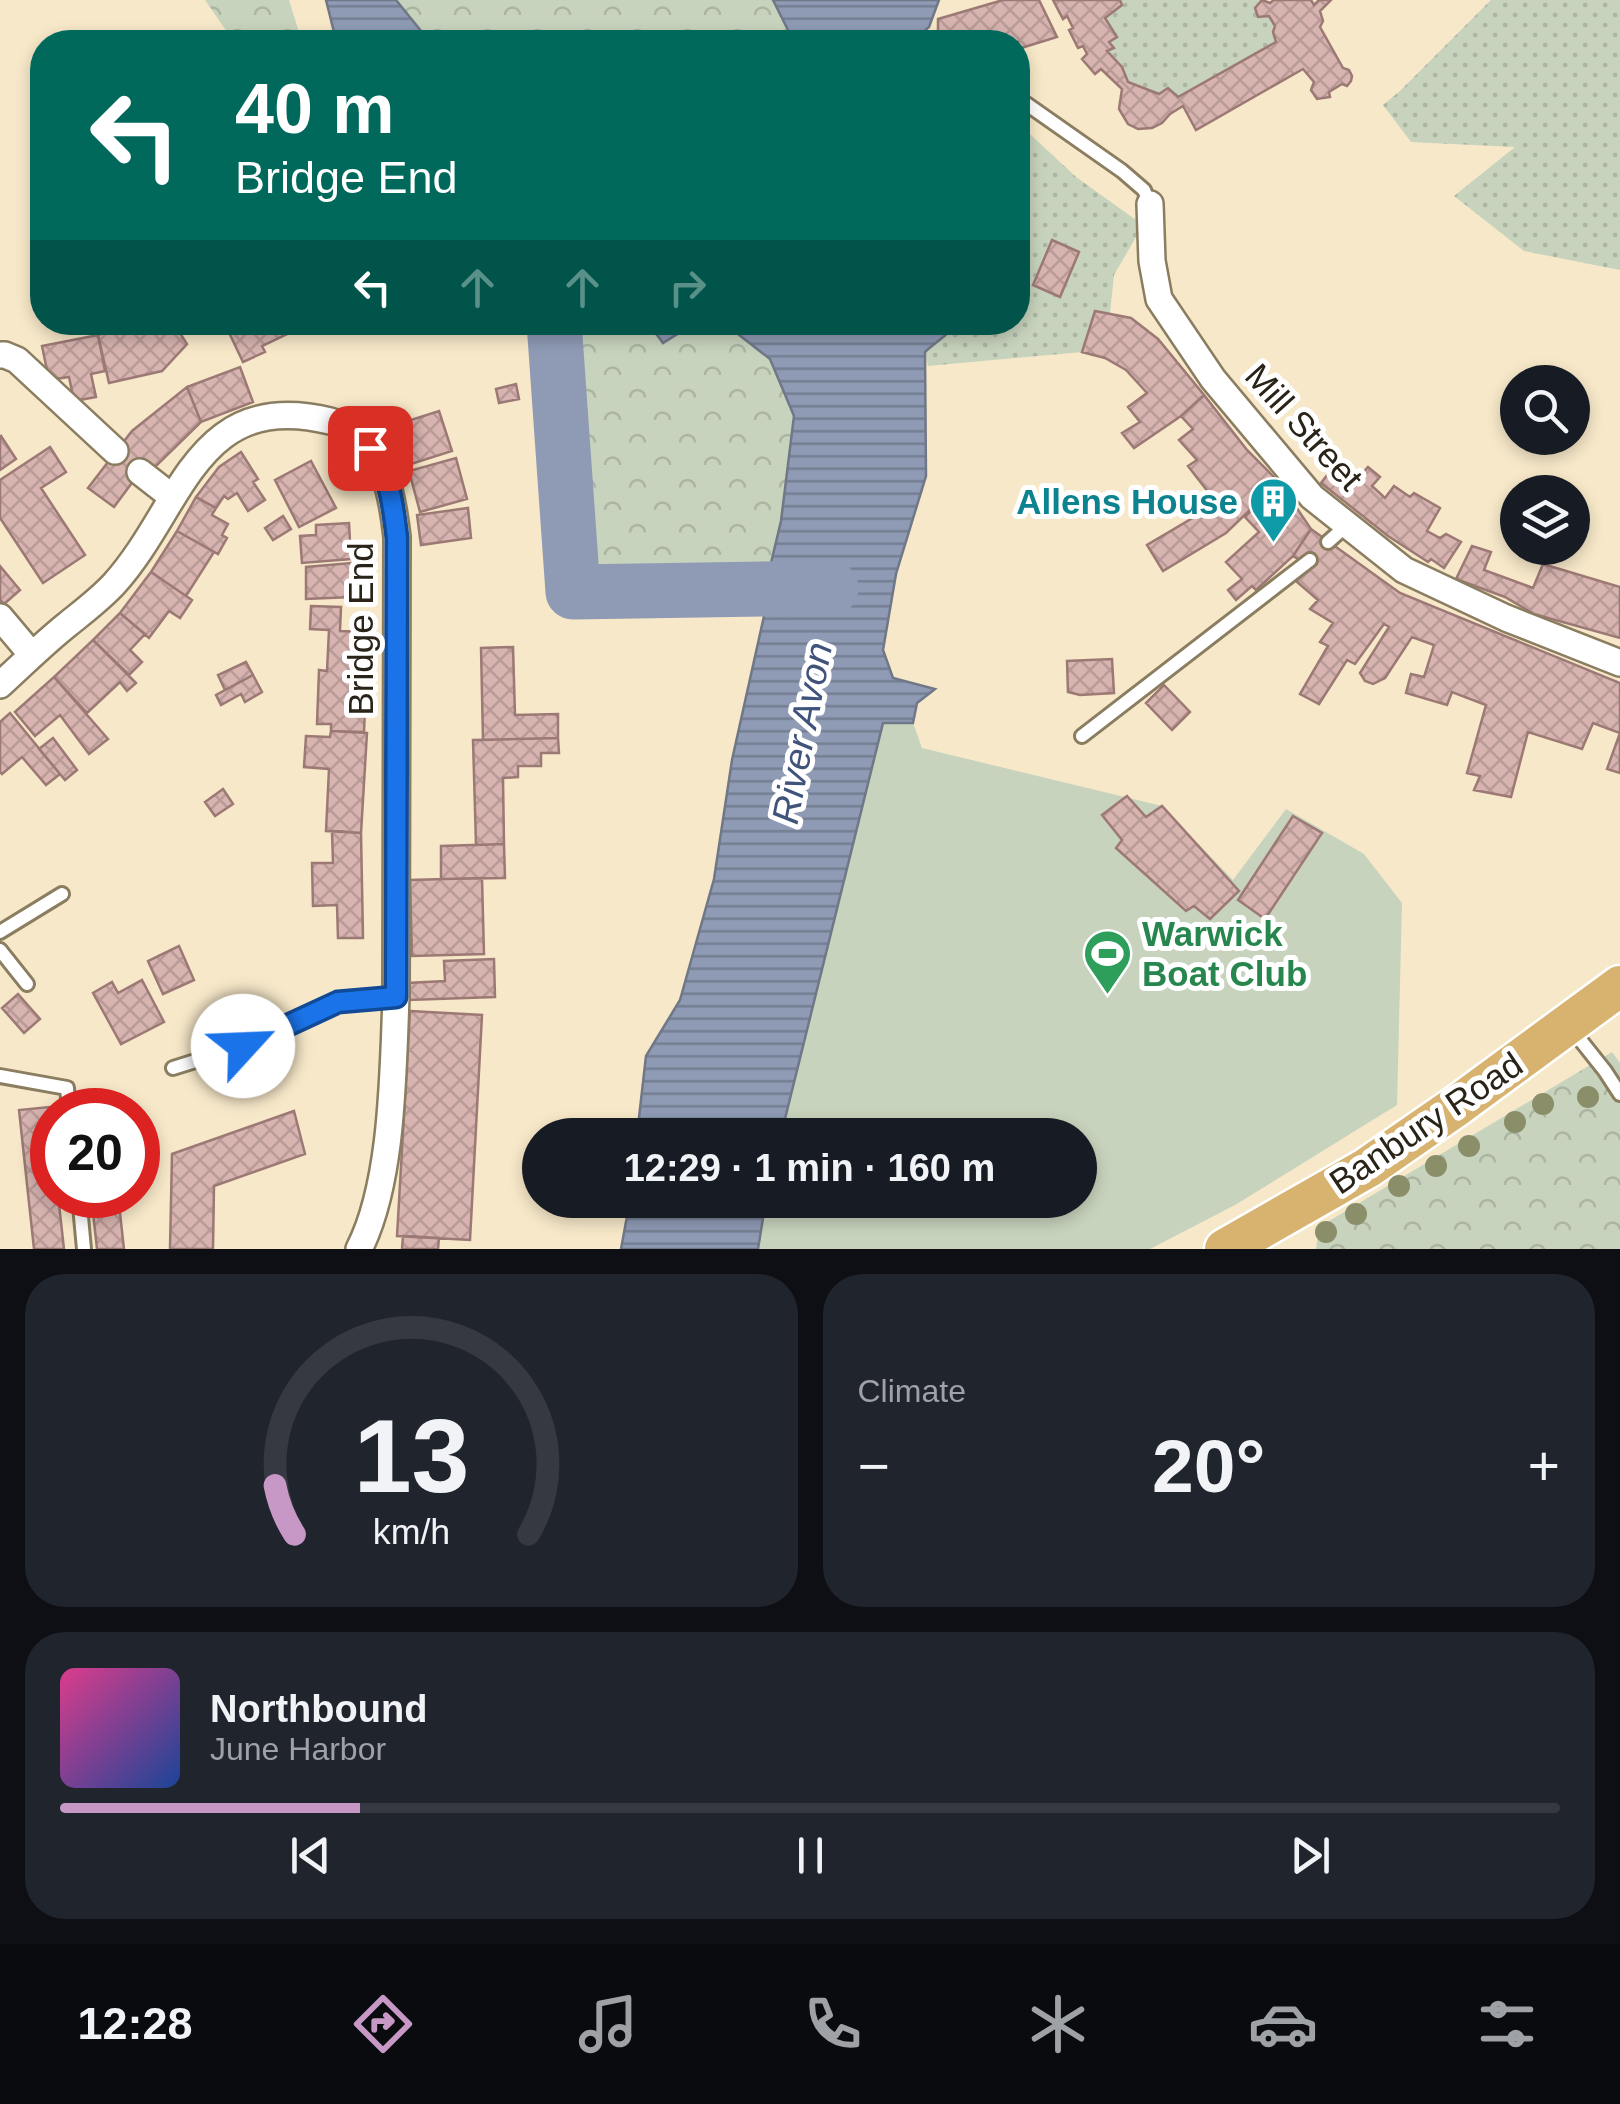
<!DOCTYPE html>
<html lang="en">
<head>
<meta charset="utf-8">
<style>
  body { margin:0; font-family:Arial,sans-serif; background:#20242c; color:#f1f3f6; height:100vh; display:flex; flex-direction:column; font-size:38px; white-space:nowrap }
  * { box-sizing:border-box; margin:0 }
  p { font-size:32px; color:#9ea1a6 }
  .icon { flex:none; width:55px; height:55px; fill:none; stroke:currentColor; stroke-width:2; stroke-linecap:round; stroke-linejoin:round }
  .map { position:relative; height:1249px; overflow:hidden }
  .details { display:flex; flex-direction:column; gap:25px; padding:25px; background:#0d0f14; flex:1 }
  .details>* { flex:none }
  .guide { position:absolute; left:30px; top:30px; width:1000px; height:305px; border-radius:40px; box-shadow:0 5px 15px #0003; background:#00695c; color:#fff; overflow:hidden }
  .controls { position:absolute; left:1500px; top:365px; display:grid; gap:20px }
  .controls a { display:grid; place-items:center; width:90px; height:90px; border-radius:50%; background:#171b24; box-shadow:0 5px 15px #0003; font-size:50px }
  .speed { position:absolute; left:30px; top:1088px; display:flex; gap:20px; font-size:50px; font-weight:700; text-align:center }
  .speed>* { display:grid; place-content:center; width:130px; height:130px; border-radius:50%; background:#171b24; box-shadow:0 5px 15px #0003; line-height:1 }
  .speed .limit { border:15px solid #d22; background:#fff; color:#111 }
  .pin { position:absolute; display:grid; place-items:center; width:85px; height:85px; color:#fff; margin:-42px; border-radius:20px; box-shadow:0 5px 15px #0006 }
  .me { position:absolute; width:110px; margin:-55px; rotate:65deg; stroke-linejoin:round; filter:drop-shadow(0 0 8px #0008) }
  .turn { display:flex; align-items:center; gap:35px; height:210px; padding:0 40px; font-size:45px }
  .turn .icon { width:130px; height:130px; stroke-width:2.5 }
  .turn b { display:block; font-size:70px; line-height:85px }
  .lanes { display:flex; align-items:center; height:95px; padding:0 40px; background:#0003; justify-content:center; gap:50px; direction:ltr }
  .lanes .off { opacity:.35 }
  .big { font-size:75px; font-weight:800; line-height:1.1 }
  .details .tile { flex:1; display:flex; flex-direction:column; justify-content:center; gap:15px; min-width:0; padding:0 35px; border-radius:40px; background:#20242c }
  .details .dial { align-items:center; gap:0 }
  .dial svg { height:260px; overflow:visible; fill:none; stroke:#363941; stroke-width:7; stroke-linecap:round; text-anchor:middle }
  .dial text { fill:#f1f3f6; stroke:none }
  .song { display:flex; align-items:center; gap:30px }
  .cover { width:120px; height:120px; border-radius:15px; background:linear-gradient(135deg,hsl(330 70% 55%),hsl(220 70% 35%)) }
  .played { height:10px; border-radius:5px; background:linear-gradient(90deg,#c798c5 20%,#363941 20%) }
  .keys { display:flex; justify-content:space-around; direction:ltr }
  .heat { display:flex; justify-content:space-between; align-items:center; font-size:55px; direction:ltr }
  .details .tiles { flex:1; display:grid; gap:25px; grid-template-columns:1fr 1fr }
  .tile:last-child { grid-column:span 2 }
  .trip { position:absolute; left:522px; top:1118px; width:575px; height:100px; border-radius:50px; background:#171b24; box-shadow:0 5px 15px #0003; font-weight:800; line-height:100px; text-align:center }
  .tabs { display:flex; height:160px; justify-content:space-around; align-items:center; background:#090b0e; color:#9ea1a6 }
  .tabs .icon { width:70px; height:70px }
  .tabs .selected { color:#c798c5 }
  .tabs b { font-size:45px; color:#f1f3f6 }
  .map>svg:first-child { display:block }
  .grass { fill:url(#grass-dots) }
  .forest { fill:url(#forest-crowns) }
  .pitch { fill:#c7d3bd }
  .water { fill:url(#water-rules); stroke:#707786; stroke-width:2.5 }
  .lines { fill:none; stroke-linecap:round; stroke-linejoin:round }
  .river { stroke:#8f9bb5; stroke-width:55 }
  .building { fill:url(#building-cross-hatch); stroke:#9c7974; stroke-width:2.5 }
  .lane-casing { stroke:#8a7d60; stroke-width:18 }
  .street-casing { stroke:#8a7d60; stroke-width:30 }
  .primary-casing { stroke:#fff; stroke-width:45 }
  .lane { stroke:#fff; stroke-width:12 }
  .street { stroke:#fff; stroke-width:25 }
  .primary { stroke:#d8b370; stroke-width:40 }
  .tree { fill:#8a8e69 }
  .route-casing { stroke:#114b97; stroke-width:25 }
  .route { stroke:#1a73e8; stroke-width:18 }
  .labels { text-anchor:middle; stroke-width:10; stroke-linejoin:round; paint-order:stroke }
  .street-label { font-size:35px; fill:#292318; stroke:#fff }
  .culture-label { font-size:35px; font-weight:bold; fill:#0d838f; stroke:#fff; text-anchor:end }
  .leisure-label { font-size:35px; font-weight:bold; fill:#27864d; stroke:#fff; text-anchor:start }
  .water-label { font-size:38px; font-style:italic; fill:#40537b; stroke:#fff }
</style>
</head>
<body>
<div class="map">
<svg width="1620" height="1249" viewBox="0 0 1620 1249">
  <defs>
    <pattern id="grass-dots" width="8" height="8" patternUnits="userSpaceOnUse" patternTransform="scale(2.5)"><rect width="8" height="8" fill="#c7d3bd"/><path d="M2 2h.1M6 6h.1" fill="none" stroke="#abb5a2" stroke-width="1.8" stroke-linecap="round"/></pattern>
    <pattern id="forest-crowns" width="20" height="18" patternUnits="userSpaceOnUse" patternTransform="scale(2.5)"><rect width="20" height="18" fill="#c7d3bd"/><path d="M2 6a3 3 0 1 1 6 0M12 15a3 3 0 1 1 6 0" fill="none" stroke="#abb5a2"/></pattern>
    <pattern id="water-rules" width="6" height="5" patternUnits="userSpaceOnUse" patternTransform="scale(2.5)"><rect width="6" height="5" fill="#8f9bb5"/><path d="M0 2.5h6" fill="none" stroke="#757e92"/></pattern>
    <pattern id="building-cross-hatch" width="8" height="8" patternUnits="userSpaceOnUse" patternTransform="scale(2.5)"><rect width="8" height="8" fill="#d7b4b0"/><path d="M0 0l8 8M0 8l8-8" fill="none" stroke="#b99a97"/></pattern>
  </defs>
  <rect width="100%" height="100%" fill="#f7e8c9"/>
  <path class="grass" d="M1120,0H1262L1255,7L1258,16H1269L1275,26L1273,32L1276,42L1178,97L1168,89L1159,94L1128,82L1122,67L1107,51L1113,48L1109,42L1105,18L1122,6Z
    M1491,0H1620V270L1524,251L1454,196L1515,147L1411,142L1383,105L1400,91Z
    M1018,123L1076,177L1143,225L1114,275L1110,313L1095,311L1082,352L928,366L925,352C935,342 950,334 957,323L1018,322Z"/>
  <path class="forest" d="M205,0H289L302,42H234Z
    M397,0H773L790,34L797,42H431Z
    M542,323H648L663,342L695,323L729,327L770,359L794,417L781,521L761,605L750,599L659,615L563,617Z
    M1612,1052L1620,1063V1249H1316L1319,1227Z"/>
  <path class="pitch" d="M883,722L913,723L922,748L1162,806L1233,880L1286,809L1364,854L1402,903L1397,1105L1235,1205L1150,1249H758L766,1200H1080V1135H781Z"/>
  <path class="water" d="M326,0H396L430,42H341L335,36Z
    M773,0H939L929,27L912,42H797L790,34Z
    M892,322L901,327L905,323H957C950,334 935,342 925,352L926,476L896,574L883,650L893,678L935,689L917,703L913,723H883L781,1135H637L646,1056L680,1000L714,879L732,760L764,616L761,605L781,521L794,416L770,359L729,327L695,323L663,343L648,323Z
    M630,1200H766L758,1249H621Z"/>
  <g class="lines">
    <path class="river" d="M554,322L573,592L831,588"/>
  </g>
  <path class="building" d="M1003,0H1039L1057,37L1018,49V42H938V19Z
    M1053,0H1120L1122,5L1105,18L1117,37L1109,42L1114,48L1107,51L1122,67L1128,82L1159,94L1168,88L1178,97L1276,42L1273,32L1275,26L1269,16L1258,17L1255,8L1262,0L1270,3L1274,0H1311L1314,5L1319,0H1331L1320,11L1323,21L1320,27L1343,68L1349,70L1352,76L1351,81L1347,86L1342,84L1329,92L1330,97L1317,99L1311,90L1314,82L1303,69L1196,130L1183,106L1170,114L1162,123L1152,128L1138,129L1128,124L1119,109L1122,89L1101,69L1095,74L1082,59L1087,54L1083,46L1078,48L1069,30L1073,28L1067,16L1063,19Z
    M1052,240L1079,252L1060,297L1033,285Z
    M1095,311L1131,318L1158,339L1204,395L1181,416L1134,448L1122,433L1140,422L1128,407L1147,393L1126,370L1105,358L1082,352Z
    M135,322H173L187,344L162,371L109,383L98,335Z
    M224,322H302L304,326L262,346L265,352L243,362Z
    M98,335L105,371L91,374L96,397L74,401L69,377L49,380L42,346Z
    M240,367L253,402L201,422L187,387Z
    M516,384L519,399L499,403L496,389Z
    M187,387L201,422L152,470L143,468L114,507L88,488L132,431Z
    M1204,395L1247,450L1279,482L1226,533L1163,571L1147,545L1206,510L1203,505L1212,497L1188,466L1197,460L1179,440L1193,429L1181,416Z
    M439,411L452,451L408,465L395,425Z
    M1,436L16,459L0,470V437Z
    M50,447L66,472L41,488L85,555L43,583L0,518V480Z
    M241,452L258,479L253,482L265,500L248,511L237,493L228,499L224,496L216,508L196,497L219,467Z
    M456,458L467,499L420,512L409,471Z
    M1339,460L1361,475L1368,467L1380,477L1372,486L1385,498L1394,486L1410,497L1414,493L1440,508L1427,531L1440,538L1446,534L1461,542L1444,568L1431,559L1428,562L1388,536L1321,483Z
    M311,461L336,508L299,527L275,480Z
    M1279,482L1311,529L1293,556L1256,590L1252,586L1236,600L1228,590L1242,579L1226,562L1259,532L1245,517Z
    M196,497L216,508L212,515L228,524L222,535L227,538L218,554L177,531Z
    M468,508L471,538L421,545L417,515Z
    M283,516L291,529L273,540L265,528Z
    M349,523L351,559L302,563L300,536L316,535V525Z
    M1311,529L1400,593L1620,683V773L1607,769L1620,733L1593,723L1582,749L1528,732L1511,797L1474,790L1480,776L1467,773L1486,705L1452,692L1447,705L1406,693L1411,674L1424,677L1434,645L1412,637L1385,678L1373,684L1365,681L1360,673L1389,627L1384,624L1355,664L1347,660L1319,704L1300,694L1328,646L1320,642L1333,623L1310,609L1318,600L1296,581L1309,565L1293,556Z
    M177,531L214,552L186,596L151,572Z
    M1472,546L1491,552L1484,570L1533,588L1543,564L1620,587V638L1534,614L1505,597L1456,579Z
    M351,563L352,597L306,599V567Z
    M0,566L20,590L4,604L0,600Z
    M151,572L192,600L180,618L169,611L149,638L120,613Z
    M311,606L341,607L340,631L368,632L364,732L331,731V724H317L319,670L327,671L329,630L310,629Z
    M120,613L145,634L130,650L142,662L129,675L93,640Z
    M93,640L136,683L127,691L120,682L87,713L54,677Z
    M513,647L515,715L558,714V738L483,740L481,648Z
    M1112,659L1114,693L1080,695L1068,692L1067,661Z
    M246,662L253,675L225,690L218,675Z
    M253,675L262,692L245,702L241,694L221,705L216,695Z
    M54,677L108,739L89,754L60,715L35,736L15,712Z
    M1164,685L1190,712L1172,730L1146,703Z
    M10,713L60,774L46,785L22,757L2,774L0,772V722Z
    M331,731L367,733L361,833L326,831L329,769L304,767L306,736L330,737Z
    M53,738L77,770L65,780L39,749Z
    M558,738L559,753H541V766H518V777L503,778L504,844L476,845L473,740Z
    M223,789L233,804L215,816L205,802Z
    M1127,796L1146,817L1162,806L1239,891L1210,919L1194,906L1186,911L1116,848L1122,840L1102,815Z
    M1293,816L1322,833L1265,919L1238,900Z
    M332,831L361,833L363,938H338L337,905L313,906L312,863H333Z
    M504,844L505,878L441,879V846Z
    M482,878L484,954L412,956L410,880Z
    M179,946L194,980L163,994L148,961Z
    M494,959L495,997L408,1000L407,983L445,981L444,961Z
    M142,980L164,1022L121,1044L93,993L112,982L118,993Z
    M18,994L40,1019L24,1033L2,1008Z
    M410,1011L482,1015L470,1240L397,1236Z
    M49,1107L52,1141V1195H58L64,1249H34L19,1110Z
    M294,1111L305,1154L214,1186L213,1249H170L172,1154Z
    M91,1195H118L124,1249H97Z
    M403,1236L439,1238L438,1249H402Z"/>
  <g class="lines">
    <defs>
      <path id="lane" d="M1018,98L1122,171L1144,190L1150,204
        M1328,542L1347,525
        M1082,736L1310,560
        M0,932L62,894
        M0,950L27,984
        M1570,1027L1605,1071L1620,1094
        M173,1068L243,1046L338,1001L396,997
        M0,1076L67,1088L69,1110
        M79,1195L84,1249"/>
      <path id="street" d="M1150,204L1152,261L1159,299L1213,379L1312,497L1404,570L1506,618L1620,663
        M0,355H5L17,360L115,451
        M140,472L172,497
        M0,617L32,655
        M0,685C22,665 44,643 68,624C84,611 99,600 114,584C183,508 195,388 330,421C383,434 392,492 397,537L396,997C393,1071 393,1183 359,1249"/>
      <path id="primary" d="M1225,1249L1367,1168L1458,1105L1620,986"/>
    </defs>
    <use href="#lane" class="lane-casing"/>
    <use href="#street" class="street-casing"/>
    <use href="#primary" class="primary-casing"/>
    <use href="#lane" class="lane"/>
    <use href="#street" class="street"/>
    <use href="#primary" class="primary"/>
  </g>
  <g class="tree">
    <circle cx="1588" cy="1097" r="11"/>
    <circle cx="1543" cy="1104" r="11"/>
    <circle cx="1515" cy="1122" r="11"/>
    <circle cx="1469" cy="1146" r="11"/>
    <circle cx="1436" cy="1166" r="11"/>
    <circle cx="1399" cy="1186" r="11"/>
    <circle cx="1356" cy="1214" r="11"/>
    <circle cx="1326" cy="1232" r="11"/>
  </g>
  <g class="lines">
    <defs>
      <path id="route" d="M243,1046L338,1002L396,997L397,538C393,504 390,476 370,448"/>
    </defs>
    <use href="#route" class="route-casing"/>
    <use href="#route" class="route"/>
  </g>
  <defs>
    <symbol id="building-pin" viewBox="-11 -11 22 30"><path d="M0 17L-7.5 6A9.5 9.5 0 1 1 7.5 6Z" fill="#0f9aa8" stroke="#fff"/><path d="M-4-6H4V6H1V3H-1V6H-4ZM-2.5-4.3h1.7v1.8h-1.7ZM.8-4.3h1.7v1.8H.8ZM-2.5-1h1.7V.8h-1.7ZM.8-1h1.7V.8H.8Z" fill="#fff"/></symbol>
    <symbol id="stadium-pin" viewBox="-11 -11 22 30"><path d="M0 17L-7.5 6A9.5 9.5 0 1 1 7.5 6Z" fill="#2e9e5b" stroke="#fff"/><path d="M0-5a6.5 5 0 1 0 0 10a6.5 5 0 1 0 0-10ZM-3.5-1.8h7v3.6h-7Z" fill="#fff"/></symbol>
  </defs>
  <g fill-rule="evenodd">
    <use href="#building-pin" x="1246" y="474" width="55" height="75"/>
    <use href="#stadium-pin" x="1080" y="926" width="55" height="75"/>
  </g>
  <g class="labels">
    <g class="street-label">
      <text transform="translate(1304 427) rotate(48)" y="12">Mill Street</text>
      <text transform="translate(361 629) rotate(-90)" y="12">Bridge End</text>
      <text transform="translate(1426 1123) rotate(-34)" y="12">Banbury Road</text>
    </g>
    <g class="culture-label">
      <text x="1238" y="514">Allens House</text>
    </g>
    <g class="leisure-label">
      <text x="1142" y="946">Warwick<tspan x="1142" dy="40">Boat Club</tspan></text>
    </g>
    <g class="water-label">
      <text transform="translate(802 733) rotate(-79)" y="13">River Avon</text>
    </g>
  </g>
</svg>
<div class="controls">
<a><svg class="icon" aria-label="search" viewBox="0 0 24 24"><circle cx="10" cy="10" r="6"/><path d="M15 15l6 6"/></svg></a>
<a><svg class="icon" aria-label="layers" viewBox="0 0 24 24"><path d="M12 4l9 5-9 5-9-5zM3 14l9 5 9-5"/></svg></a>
</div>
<div class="speed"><div class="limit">20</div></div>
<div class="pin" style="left:370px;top:448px;background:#d93025"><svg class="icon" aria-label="arrive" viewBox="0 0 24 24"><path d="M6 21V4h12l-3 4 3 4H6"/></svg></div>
<svg class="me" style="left:243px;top:1046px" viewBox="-20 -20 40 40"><circle r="19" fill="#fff"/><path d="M0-13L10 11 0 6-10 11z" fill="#1a73e8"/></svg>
<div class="trip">12:29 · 1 min · 160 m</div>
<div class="guide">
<div class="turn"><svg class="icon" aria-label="left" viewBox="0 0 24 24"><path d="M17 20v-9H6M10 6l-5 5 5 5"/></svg><div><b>40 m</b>Bridge End</div></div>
<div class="lanes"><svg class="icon" aria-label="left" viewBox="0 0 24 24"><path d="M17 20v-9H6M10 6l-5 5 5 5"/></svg><svg class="icon off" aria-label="ahead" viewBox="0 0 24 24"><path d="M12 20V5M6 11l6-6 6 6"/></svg><svg class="icon off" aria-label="ahead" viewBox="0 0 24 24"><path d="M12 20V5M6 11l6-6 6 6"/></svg><svg class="icon off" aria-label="right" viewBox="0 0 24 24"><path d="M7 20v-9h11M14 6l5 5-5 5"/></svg></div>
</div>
</div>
<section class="details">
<div class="tiles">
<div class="tile dial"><svg viewBox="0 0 100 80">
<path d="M14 69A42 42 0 1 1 86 69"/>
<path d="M14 69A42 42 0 0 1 8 54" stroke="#c798c5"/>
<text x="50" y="56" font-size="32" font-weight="700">13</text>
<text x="50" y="72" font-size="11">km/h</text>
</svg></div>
<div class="tile"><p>Climate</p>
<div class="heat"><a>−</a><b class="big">20°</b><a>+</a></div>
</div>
<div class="tile">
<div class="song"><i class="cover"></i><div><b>Northbound</b><p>June Harbor</p></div></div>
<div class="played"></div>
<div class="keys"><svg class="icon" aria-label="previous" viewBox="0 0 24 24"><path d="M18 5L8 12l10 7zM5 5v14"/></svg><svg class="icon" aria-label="pause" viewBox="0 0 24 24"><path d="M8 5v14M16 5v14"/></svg><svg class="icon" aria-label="next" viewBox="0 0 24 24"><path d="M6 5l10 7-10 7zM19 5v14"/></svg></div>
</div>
</div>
</section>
<nav class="tabs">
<b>12:28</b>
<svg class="icon selected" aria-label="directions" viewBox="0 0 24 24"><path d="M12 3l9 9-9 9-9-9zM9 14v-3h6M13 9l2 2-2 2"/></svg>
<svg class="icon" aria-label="music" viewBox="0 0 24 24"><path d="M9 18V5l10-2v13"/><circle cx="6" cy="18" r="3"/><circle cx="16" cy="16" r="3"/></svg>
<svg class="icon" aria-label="phone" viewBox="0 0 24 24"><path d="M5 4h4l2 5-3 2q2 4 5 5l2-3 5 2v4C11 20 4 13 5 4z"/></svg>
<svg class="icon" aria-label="climate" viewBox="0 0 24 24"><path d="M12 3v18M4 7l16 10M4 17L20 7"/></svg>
<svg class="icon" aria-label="car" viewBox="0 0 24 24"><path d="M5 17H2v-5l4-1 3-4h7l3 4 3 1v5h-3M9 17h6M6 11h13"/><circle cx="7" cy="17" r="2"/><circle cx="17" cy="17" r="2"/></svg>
<svg class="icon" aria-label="filters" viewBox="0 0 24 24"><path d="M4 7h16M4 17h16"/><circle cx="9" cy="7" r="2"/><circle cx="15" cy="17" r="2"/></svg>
</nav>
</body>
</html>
